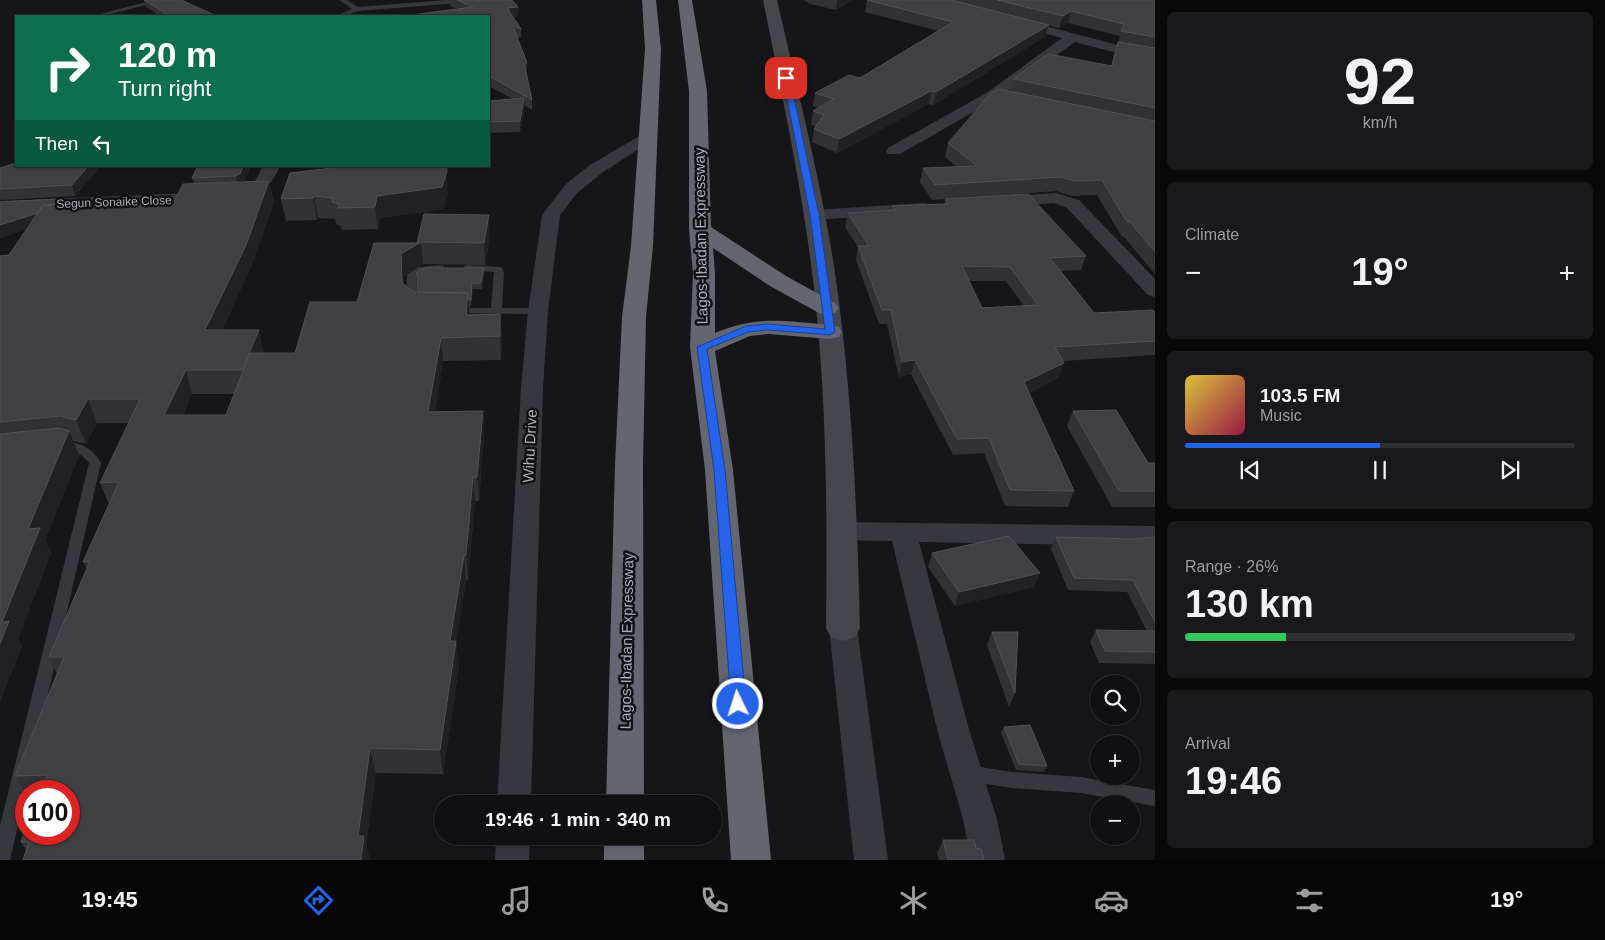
<!DOCTYPE html>
<html lang="en">
<head>
<meta charset="utf-8">
<style>
  body { margin:0; font-family:Helvetica,sans-serif; background:#19191b; color:#f1f3f6; height:100vh; display:flex; flex-direction:column; font-size:19px; white-space:nowrap }
  * { box-sizing:border-box; margin:0 }
  p { font-size:16px; color:#9c9d9f }
  .icon { flex:none; width:28px; height:28px; fill:none; stroke:currentColor; stroke-width:2; stroke-linecap:round; stroke-linejoin:round }
  .map { position:relative; flex:1; overflow:hidden }
  .side { display:flex; flex-direction:column; gap:12px; padding:12px; background:#09090a; width:450px }
  .side>* { flex:none }
  .top-card { position:absolute; left:15px; top:15px; width:475px; height:152px; border-radius:0px; box-shadow:0 1px 4px #0004,0 0 0 1px #303032; background:#0b6e4f; color:#fff; overflow:hidden }
  .tools { position:absolute; left:1090px; top:675px; display:grid; gap:10px }
  .tools a { display:grid; place-items:center; width:50px; height:50px; border-radius:50%; background:#101012; box-shadow:0 1px 4px #0004,0 0 0 1px #303032; font-size:25px }
  .speed { position:absolute; left:15px; top:780px; display:flex; gap:10px; font-size:25px; font-weight:700; text-align:center }
  .speed>* { display:grid; place-content:center; width:65px; height:65px; border-radius:50%; background:#101012; box-shadow:0 1px 4px #0004,0 0 0 1px #303032; line-height:1 }
  .speed .limit { border:8px solid #d22; background:#fff; color:#111 }
  .pin { position:absolute; display:grid; place-items:center; width:42px; height:42px; color:#fff; margin:-21px; border-radius:10px; box-shadow:0 2px 8px #0006 }
  .me { position:absolute; width:55px; margin:-28px; rotate:356deg; stroke-linejoin:round; filter:drop-shadow(0 0 4px #0008) }
  .turn { display:flex; align-items:center; gap:18px; height:105px; padding:0 20px; font-size:22px }
  .turn .icon { width:65px; height:65px; stroke-width:2.5 }
  .turn b { display:block; font-size:35px; line-height:42px }
  .then { display:flex; align-items:center; height:48px; padding:0 20px; background:#0003; gap:10px; font-size:19px }
  .big { font-size:38px; font-weight:800; line-height:1.1 }
  .side .tile { flex:1; display:flex; flex-direction:column; justify-content:center; gap:8px; min-width:0; padding:0 18px; border-radius:8px; background:#19191b }
  .side .dial { align-items:center; gap:0 }
  .dial b { font-size:65px; line-height:1 }
  .song { display:flex; align-items:center; gap:15px }
  .cover { width:60px; height:60px; border-radius:8px; background:linear-gradient(135deg,hsl(50 70% 55%),hsl(340 70% 35%)) }
  .played { height:5px; border-radius:2px; background:linear-gradient(90deg,#2563eb 50%,#303032 50%) }
  .keys { display:flex; justify-content:space-around; direction:ltr }
  .heat { display:flex; justify-content:space-between; align-items:center; font-size:28px; direction:ltr }
  .charge { height:8px; border-radius:4px; background:linear-gradient(90deg,#34c759 26%,#303032 0) }
  .trip { position:absolute; left:434px; top:795px; width:288px; height:50px; border-radius:25px; background:#101012; box-shadow:0 1px 4px #0004,0 0 0 1px #303032; font-weight:800; line-height:50px; text-align:center }
  .tabs { display:flex; height:80px; justify-content:space-around; align-items:center; background:#060607; color:#9c9d9f }
  .tabs .icon { width:35px; height:35px }
  .tabs .current { color:#2563eb }
  .tabs b { font-size:22px; color:#f1f3f6 }
  main { display:flex; flex:1; min-height:0 }
  .map>svg:first-child { display:block }
  .lines { fill:none; stroke-linecap:round; stroke-linejoin:round }
  .lane { fill:#37383d; fill-rule:evenodd }
  .street { fill:#37383d; fill-rule:evenodd }
  .secondary { fill:#45474d; fill-rule:evenodd }
  .highway { fill:#63666e; fill-rule:evenodd }
  .wall { fill:#323236; fill-rule:evenodd }
  .shaded-wall { fill:#212124 }
  .building { fill:#3f3f44; stroke:#4f5156; fill-rule:evenodd }
  .route { fill:#2563eb; stroke:#184099 }
  .labels { text-anchor:middle; stroke-width:5; stroke-linejoin:round; paint-order:stroke }
  .far-street-label { font-size:12px; fill:#a8adb8; stroke:#111113 }
  .street-label { font-size:15px; fill:#a8adb8; stroke:#111113 }
</style>
</head>
<body>
<main>
<div class="map">
<svg width="1155" height="860" viewBox="0 0 1155 860">
  <rect width="100%" height="100%" fill="#161618"/>
  <g class="lines">
    <path class="lane" d="M154,0H165L103,16H93Z
      M339,0H347L358,7L447,0L463,1L460,3L358,11L344,16H336L352,9Z
      M440,265L444,266V270L425,272L416,277V305L411,308L407,307L406,305L407,274L419,267Z
      M468,265L501,267L504,272L502,308H538L543,311L538,314L450,313L449,311L450,309L454,308H491L494,272L464,270V266Z
      M67,442C83,443 93,449 101,463L10,860H0V826L89,463C75,445 63,456 55,447L56,444Z
      M968,765L1012,772L1081,777L1155,790V806L1081,793L1012,788L968,781L962,778L959,773L962,768Z"/>
    <path class="street" d="M1015,18L1133,49L1155,52V60L1133,57L1075,42L998,98L900,154H888L886,151L888,148L988,92L1062,38L1010,25L1008,22L1010,19Z
      M648,131L654,133L656,136L654,139L602,173L577,193L560,215L548,311L543,388L531,804H497L521,388L528,311L542,215L565,185L590,165Z
      M263,166H280C271,187 261,196 239,201L0,211V201L239,191L254,183Z
      M1056,193L1079,200L1155,279V297L1148,295L1067,208L1054,203L1001,207L995,206L992,202L995,198L1001,197Z
      M923,203L929,204L932,208L929,212L815,220L809,219L806,215L809,211L815,210Z
      M842,522L1155,526V546L919,542L970,733L997,819L1005,860H971L963,819L938,733L892,541L842,540L833,538L829,531L833,524Z
      M843,617L853,620L857,628L888,860H854L829,628L833,620Z
      M496,836H530L529,860H495Z"/>
    <path class="secondary" d="M763,0H777C797,88 820,177 834,266C852,386 857,507 860,628L855,637L843,641L831,637L826,628C827,524 827,421 817,317C807,210 784,105 763,0Z"/>
    <path class="highway" d="M642,0H656L661,49L653,246L646,317L643,465L644,804H606L615,465L622,317L631,246L645,49Z
      M678,0H692L707,91L711,227L786,276L835,303L839,308L835,313L827,315L819,313L770,286L713,248L715,273V333C759,315 784,321 830,325L839,327L842,332L839,337L830,339L768,334L750,336L715,351L733,470L771,860H731L705,470L690,347L693,273L689,230V91Z
      M604,836H644V860H604Z"/>
  </g>
  <path class="wall" d="M144,0L217,16H160L146,7Z
    M450,0H512L518,7V16L513,17L521,29V38L517,37L527,63L526,73L532,100V110L525,106V109L520,132L489,133V101L513,99L489,86V16L458,9L450,6Z
    M803,0H852L836,10L810,4Z
    M867,0H1155V274L1124,237H1122L1097,195L1072,196L1056,191L932,200L920,182L923,168L957,167L945,157L948,143L1010,91L1013,79L1111,66L1120,36L1068,23L1059,28L1048,25L1045,37L933,105L929,104L837,153L812,142L814,129L815,126L811,125L813,111L819,108L813,106L815,93L860,78L939,31L865,12Z
    M16,166H101L75,196L0,200V168Z
    M251,166L245,181H269L274,202L251,267L222,330L264,353H295L357,302L417,243L490,236L485,265L423,264L404,276V284L414,292H417L484,274L482,289H473L471,306H470V315L500,314L502,338L501,360L443,361L435,411H483L484,435L479,501H475L468,580H466L456,643L459,666L443,774L376,773L366,845L370,860H23L26,850L21,842L69,791H26V794L15,776L57,674L49,657L87,569L83,562L109,505L100,483L129,423H97L86,444L73,441L79,455L45,540L51,553L18,639L22,646L0,702V256L9,255L27,229L0,238V202L62,205L127,204L174,202L194,183L192,178ZM192,394H234L226,415H183Z
    M290,173L448,193L444,209L380,218L378,229L342,230L341,226L336,224L335,219L318,218L317,220L286,221L281,199Z
    M945,199L1086,256L1081,270L1061,271L1094,313L1155,312V355L1063,361L1064,363L1058,378L1029,393L1074,491L1068,507L1005,506L984,453L953,455L911,374L899,377L887,324H879L856,260L858,247L845,227L848,213L891,210L892,206L944,204ZM968,281H1006L1024,306L982,308Z
    M1073,411L1148,463H1155V507H1112L1067,426Z
    M1056,537L1134,539L1155,537V664L1099,663L1090,642L1096,630L1147,631L1127,592L1068,590L1051,549Z
    M932,553L1034,587L955,606L928,567Z
    M992,632L1015,693L1009,707L987,645Z
    M1004,727L1047,766L1044,772L1016,770L1001,733Z
    M943,840L976,848L984,860H939L937,853Z"/>
  <path class="shaded-wall" d="M838,0H852L836,10L837,1Z
    M518,7V16L508,17L507,8Z
    M1071,11L1068,23L1059,28L1063,16Z
    M1049,25L1045,37L933,105L936,92Z
    M931,91L929,104L837,153L839,139Z
    M524,98L525,109L520,132V121Z
    M88,166H101L75,196L72,185Z
    M243,166H251L243,187L238,189L236,176Z
    M446,166L448,193L444,209L380,218L378,229L375,207L377,196Z
    M269,181L274,202L251,267L211,353L205,330Z
    M314,196L318,218L317,220L313,198Z
    M60,199L63,210L55,220L0,238V225Z
    M489,215L490,236L485,265L484,243Z
    M421,242L423,264L404,276L405,305L402,283L401,254Z
    M484,268V274L482,289L481,283Z
    M472,283L473,289L471,306V300Z
    M468,293L470,315L468,338L466,315Z
    M500,314L502,338L501,360L500,336Z
    M259,330L264,354L248,394L242,370Z
    M441,338L443,361L431,436L428,412Z
    M915,360L911,374L899,377L902,362Z
    M1064,363L1058,378L1019,398L1024,382Z
    M186,370L192,394L171,440L164,415Z
    M88,399L97,423L86,444L76,420Z
    M483,411L484,435L479,501L477,477Z
    M69,431L79,455L45,540L51,553L18,639L22,646L0,702V644L2,622L28,529Z
    M473,477L475,501L468,580L466,555Z
    M464,555L466,580L456,643L459,666L443,774L440,750L450,641Z
    M1040,573L1034,587L955,606L959,592Z
    M370,748L376,773L366,845L370,860H361L358,836Z"/>
  <path class="building" d="M144,0H181L217,16H170Z
    M457,0H512L518,7L507,8L521,29L513,26L527,63H524L532,100L489,76V16H403L473,7Z
    M867,0H951L1049,25L936,92L931,91L839,139L814,129L824,115L813,111L834,99L815,93L849,75L860,78L953,22Z
    M997,0H1155V37L1121,31L1124,24L1071,11L1063,16Z
    M1118,42L1155,48V108L1013,79L1048,54L1112,66Z
    M999,89L1155,121V252L1130,222H1127L1102,180L1076,181L1060,177L935,185L923,168L977,166L948,143L991,93Z
    M524,98L520,121L489,122V101Z
    M16,163V166H88L72,185L0,189V168Z
    M198,166H243L240,174L236,176L192,178Z
    M348,166H446L447,171L442,187L377,196L375,207L338,208L340,204L332,202L333,198L314,196L313,198L281,199L290,173Z
    M269,181L246,245L205,330H259L242,370H186L164,415H226L250,353H295L310,302H357L374,243H417L424,214L489,215L484,243L421,242L401,254L402,283L414,292L468,293L466,315L500,314V336L441,338L428,412L483,411L477,477H473L466,555H464L450,641H456L440,750L370,748L358,836H364L361,860H23L29,842H21L26,828V834H69V791H41L47,775L15,776L64,657H49L90,561L83,562L119,482L100,483L140,399H88L76,420L60,416L0,422V256L9,255L43,205L127,204L131,200L174,202L183,184Z
    M1028,194L1086,256L1050,258L1094,313L1153,310L1155,312V341L1055,347L1064,363L1024,382L1074,491L1010,490L989,438L957,439L915,360L902,362L891,310H882L858,246H869L848,213L895,210L892,206L948,204L945,199ZM962,266L1010,267L1038,305L982,308Z
    M60,199L54,205H43L38,213L0,225V202Z
    M425,268H484L481,283H472L471,300H469L468,293L417,292V272Z
    M1116,410L1148,463H1155V491H1119L1073,411Z
    M59,428L69,431L28,529L40,528L2,622L9,621L0,644V434Z
    M1009,536L1040,573L959,592L932,553Z
    M1056,537L1134,539L1155,537V622L1133,580L1074,578Z
    M1096,630L1155,631V652L1105,651Z
    M992,632H1018L1015,693Z
    M1030,725L1047,766L1019,764L1004,727Z
    M943,840H974L976,848L981,849L984,860H948Z"/>
  <path class="route" d="M786,76L790,78L819,215L835,332L830,335L768,330L748,332L707,349L725,470L746,704L743,708L738,710L733,708L731,704L714,470L697,347L746,326L768,324L825,329L810,215L783,78Z"/>
  <g class="labels">
    <g class="far-street-label">
      <text transform="translate(114 202) rotate(-2)" y="4">Segun Sonaike Close</text>
    </g>
    <g class="street-label">
      <text transform="translate(701 236) rotate(-91)" y="5">Lagos-Ibadan Expressway</text>
      <text transform="translate(530 446) rotate(-87)" y="5">Wihu Drive</text>
      <text transform="translate(627 641) rotate(-89)" y="5">Lagos-Ibadan Expressway</text>
    </g>
  </g>
</svg>
<div class="tools">
<a><svg class="icon" aria-label="search" viewBox="0 0 24 24"><circle cx="10" cy="10" r="6"/><path d="M15 15l6 6"/></svg></a>
<a>+</a>
<a>−</a>
</div>
<div class="speed"><div class="limit">100</div></div>
<div class="pin" style="left:786px;top:78px;background:#d93025"><svg class="icon" aria-label="arrive" viewBox="0 0 24 24"><path d="M6 21V4h12l-3 4 3 4H6"/></svg></div>
<svg class="me" style="left:738px;top:704px" viewBox="-20 -20 40 40"><circle r="17" fill="#2563eb" stroke="#fff" stroke-width="3"/><path d="M0-11L8 9 0 5-8 9z" fill="#fff"/></svg>
<div class="trip">19:46 · 1 min · 340 m</div>
<div class="top-card">
<div class="turn"><svg class="icon" aria-label="right" viewBox="0 0 24 24"><path d="M7 20v-9h11M14 6l5 5-5 5"/></svg><div><b>120 m</b>Turn right</div></div>
<div class="then">Then<svg class="icon" aria-label="left" viewBox="0 0 24 24"><path d="M17 20v-9H6M10 6l-5 5 5 5"/></svg></div>
</div>
</div>
<section class="side">
<div class="tile dial"><b>92</b><p>km/h</p></div>
<div class="tile"><p>Climate</p>
<div class="heat"><a>−</a><b class="big">19°</b><a>+</a></div>
</div>
<div class="tile">
<div class="song"><i class="cover"></i><div><b>103.5 FM</b><p>Music</p></div></div>
<div class="played"></div>
<div class="keys"><svg class="icon" aria-label="previous" viewBox="0 0 24 24"><path d="M18 5L8 12l10 7zM5 5v14"/></svg><svg class="icon" aria-label="pause" viewBox="0 0 24 24"><path d="M8 5v14M16 5v14"/></svg><svg class="icon" aria-label="next" viewBox="0 0 24 24"><path d="M6 5l10 7-10 7zM19 5v14"/></svg></div>
</div>
<div class="tile"><p>Range · 26%</p><b class="big">130 km</b><div class="charge"></div></div>
<div class="tile"><p>Arrival</p><b class="big">19:46</b></div>
</section>
</main>
<nav class="tabs">
<b>19:45</b>
<svg class="icon current" aria-label="directions" viewBox="0 0 24 24"><path d="M12 3l9 9-9 9-9-9zM9 14v-3h6M13 9l2 2-2 2"/></svg>
<svg class="icon" aria-label="music" viewBox="0 0 24 24"><path d="M9 18V5l10-2v13"/><circle cx="6" cy="18" r="3"/><circle cx="16" cy="16" r="3"/></svg>
<svg class="icon" aria-label="phone" viewBox="0 0 24 24"><path d="M5 4h4l2 5-3 2q2 4 5 5l2-3 5 2v4C11 20 4 13 5 4z"/></svg>
<svg class="icon" aria-label="climate" viewBox="0 0 24 24"><path d="M12 3v18M4 7l16 10M4 17L20 7"/></svg>
<svg class="icon" aria-label="car" viewBox="0 0 24 24"><path d="M5 17H2v-5l4-1 3-4h7l3 4 3 1v5h-3M9 17h6M6 11h13"/><circle cx="7" cy="17" r="2"/><circle cx="17" cy="17" r="2"/></svg>
<svg class="icon" aria-label="filters" viewBox="0 0 24 24"><path d="M4 7h16M4 17h16"/><circle cx="9" cy="7" r="2"/><circle cx="15" cy="17" r="2"/></svg>
<b>19°</b>
</nav>
</body>
</html>
